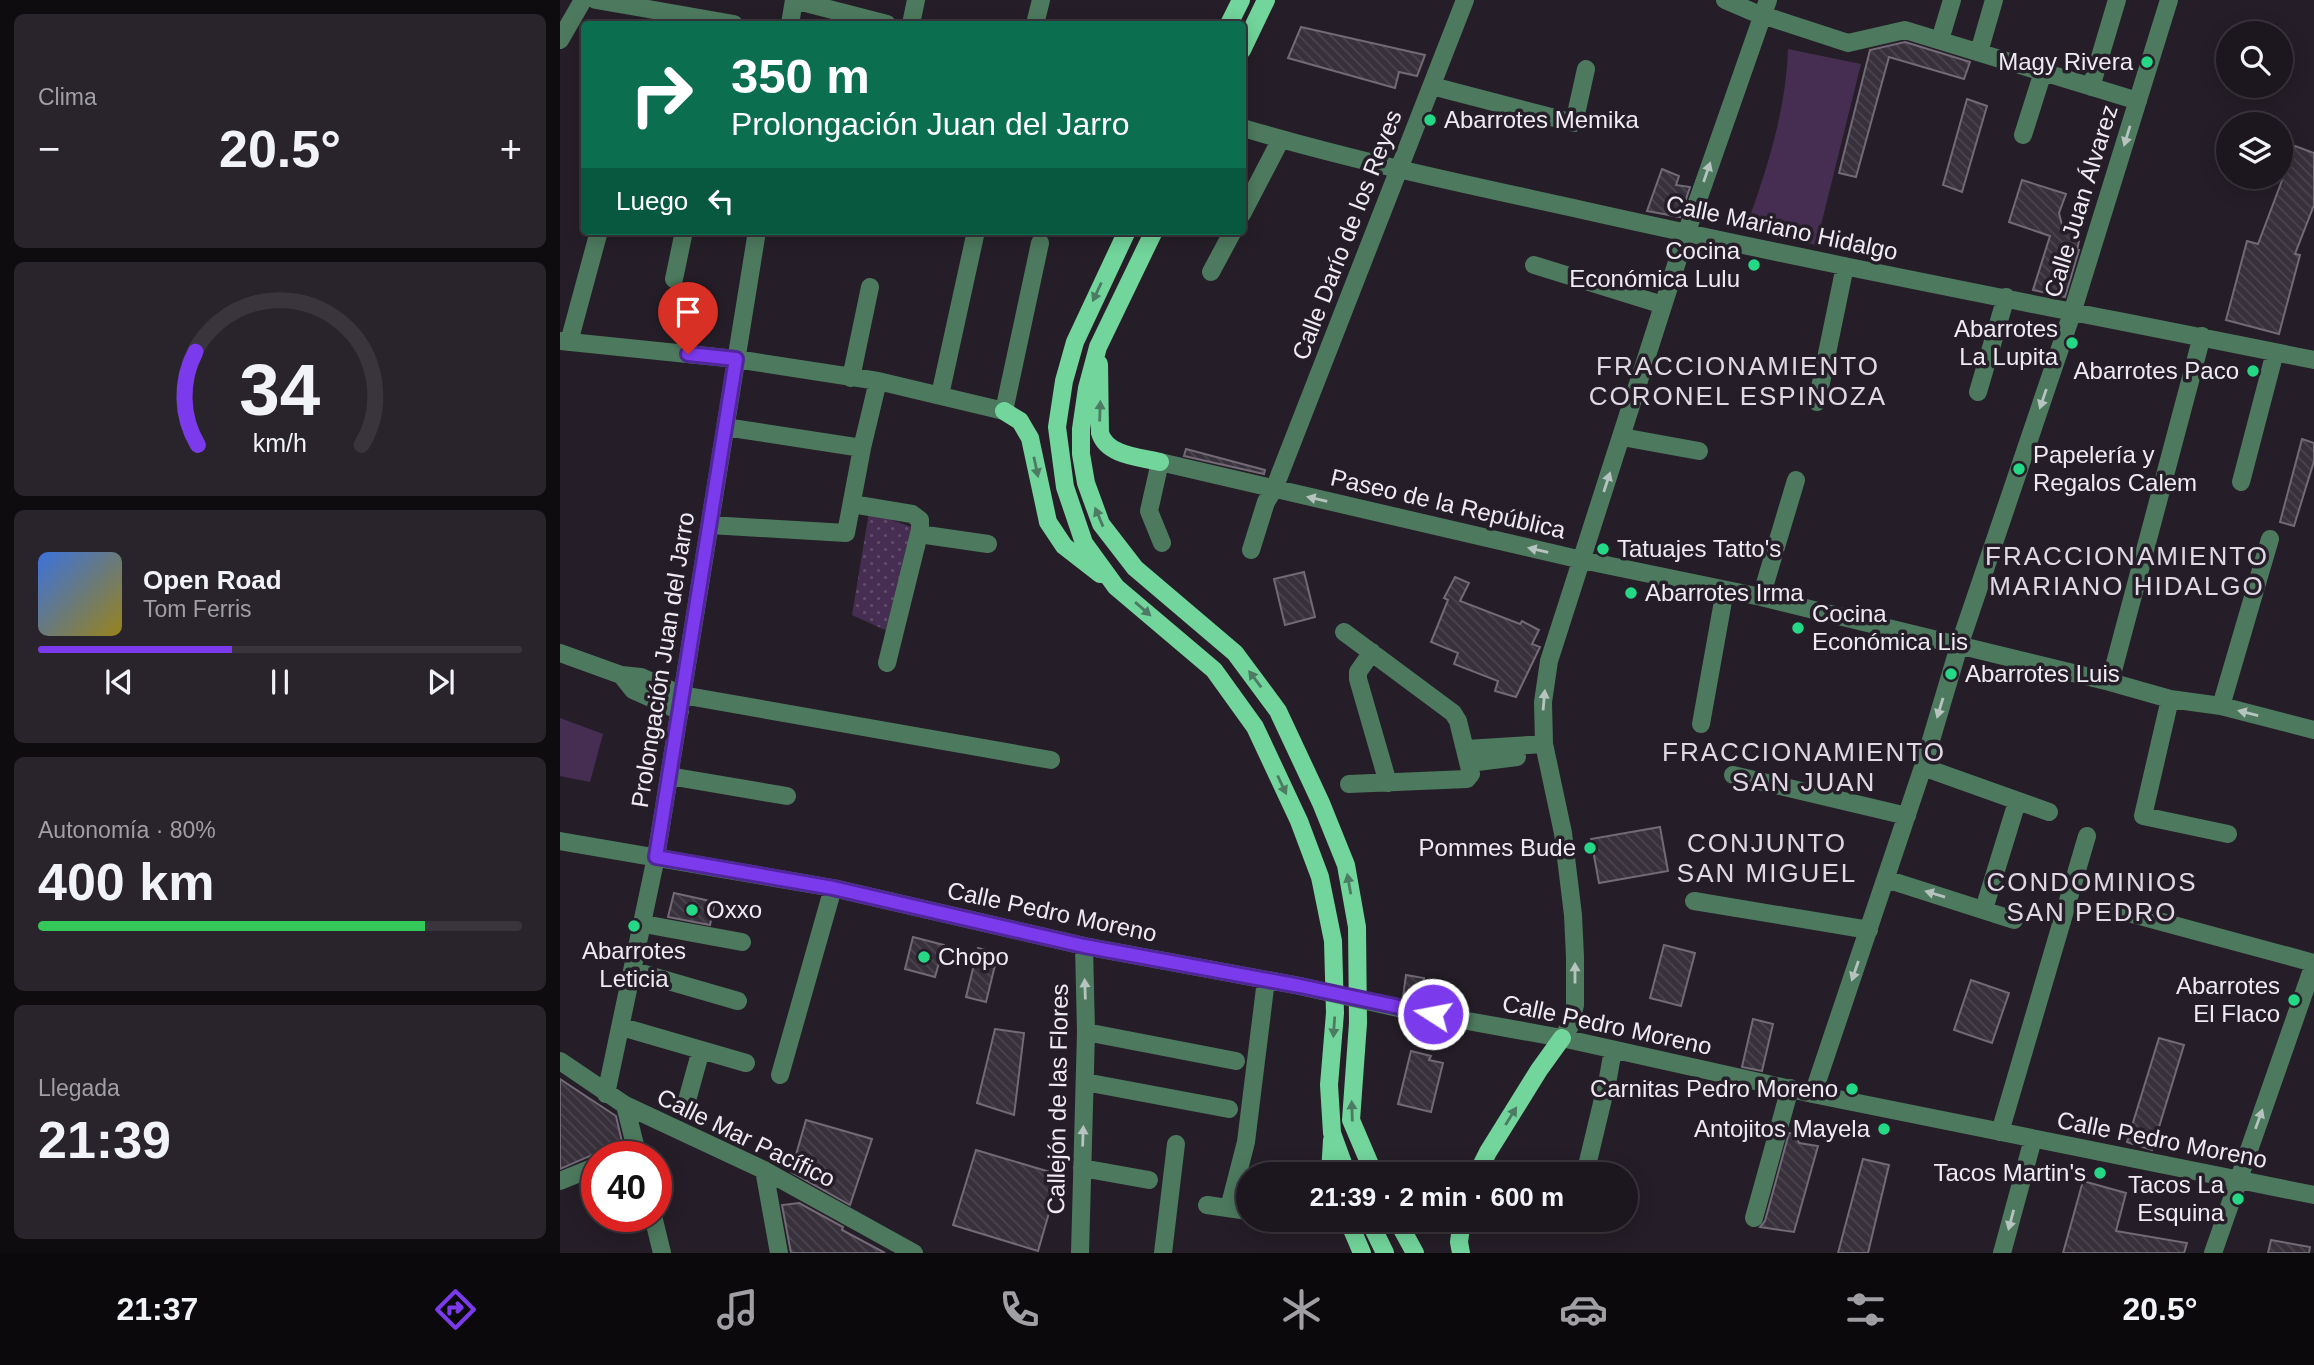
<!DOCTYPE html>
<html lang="es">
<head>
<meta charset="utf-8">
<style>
  body { margin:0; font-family:Arial,sans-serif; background:#29232b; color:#f1f3f6; height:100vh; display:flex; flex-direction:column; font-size:26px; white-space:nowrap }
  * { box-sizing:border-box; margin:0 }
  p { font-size:23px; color:#a09fa4 }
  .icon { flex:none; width:38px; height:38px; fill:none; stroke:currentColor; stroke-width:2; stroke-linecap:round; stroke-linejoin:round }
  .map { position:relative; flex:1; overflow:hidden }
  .sheet { display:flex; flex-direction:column; gap:14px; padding:14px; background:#0f0c10; width:560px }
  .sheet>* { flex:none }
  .hud { position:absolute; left:21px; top:21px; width:665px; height:214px; border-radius:7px; box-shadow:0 4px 18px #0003,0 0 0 2px #3a353c; background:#0b6e4f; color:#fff; overflow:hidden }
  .tools { position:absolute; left:1656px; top:21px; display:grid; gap:14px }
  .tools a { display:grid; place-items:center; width:77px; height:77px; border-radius:50%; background:#1c161e; box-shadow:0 4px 18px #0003,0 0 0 2px #3a353c; font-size:35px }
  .speed { position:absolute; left:21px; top:1141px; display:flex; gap:14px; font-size:35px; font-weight:700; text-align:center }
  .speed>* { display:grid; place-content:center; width:91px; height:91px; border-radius:50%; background:#1c161e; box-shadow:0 4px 18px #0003,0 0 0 2px #3a353c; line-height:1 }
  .speed .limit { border:10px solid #d22; background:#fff; color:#111 }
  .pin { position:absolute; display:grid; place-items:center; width:60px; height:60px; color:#fff; margin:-72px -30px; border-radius:50% 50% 50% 0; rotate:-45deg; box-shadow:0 0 7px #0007 }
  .pin .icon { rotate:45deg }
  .me { position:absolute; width:77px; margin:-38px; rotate:281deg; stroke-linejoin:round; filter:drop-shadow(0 0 5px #0008) }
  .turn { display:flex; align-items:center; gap:24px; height:147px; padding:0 35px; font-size:32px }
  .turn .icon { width:91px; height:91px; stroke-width:2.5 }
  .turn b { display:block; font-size:49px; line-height:60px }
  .then { display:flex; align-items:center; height:66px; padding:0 35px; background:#0003; gap:14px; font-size:26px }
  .big { font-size:52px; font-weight:700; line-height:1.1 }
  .sheet .widget { flex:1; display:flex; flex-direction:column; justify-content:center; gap:10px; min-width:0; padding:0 24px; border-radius:10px; background:#29232b }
  .sheet .dial { align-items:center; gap:0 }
  .dial svg { height:182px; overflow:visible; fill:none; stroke:#3a353c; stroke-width:7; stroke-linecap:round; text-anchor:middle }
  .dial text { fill:#f1f3f6; stroke:none }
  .song { display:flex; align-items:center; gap:21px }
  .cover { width:84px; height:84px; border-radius:10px; background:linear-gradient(135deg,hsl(220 70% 55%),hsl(50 70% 35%)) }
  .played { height:7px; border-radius:4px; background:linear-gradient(90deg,#7c3aed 40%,#3a353c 40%) }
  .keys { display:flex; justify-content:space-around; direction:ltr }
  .heat { display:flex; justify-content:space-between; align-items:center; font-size:38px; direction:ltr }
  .charge { height:10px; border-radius:5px; background:linear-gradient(90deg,#34c759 80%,#3a353c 0) }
  .trip { position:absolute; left:676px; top:1162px; width:402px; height:70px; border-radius:35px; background:#1c161e; box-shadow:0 4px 18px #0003,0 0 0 2px #3a353c; font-weight:700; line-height:70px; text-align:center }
  .tab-bar { display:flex; height:112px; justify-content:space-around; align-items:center; background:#0b090c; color:#a09fa4 }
  .tab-bar .icon { width:49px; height:49px }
  .tab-bar .current { color:#7c3aed }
  .tab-bar b { font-size:32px; color:#f1f3f6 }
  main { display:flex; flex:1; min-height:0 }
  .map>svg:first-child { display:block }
  .grass { fill:#462e52 }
  .park { fill:url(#park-dots) }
  .building { fill:url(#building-back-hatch); stroke:#726a76; stroke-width:2 }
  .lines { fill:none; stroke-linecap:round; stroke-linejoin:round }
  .minor { stroke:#4d7a5e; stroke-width:18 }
  .major { stroke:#72d59b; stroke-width:18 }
  .minor-bridge { stroke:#4d7a5e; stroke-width:18 }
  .oneway { fill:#b6c3be }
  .oneway2 { fill:#4c7a62 }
  .route-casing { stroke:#51269a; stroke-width:18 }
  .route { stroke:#7c3aed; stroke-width:12 }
  .poi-dot { fill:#24d886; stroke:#251e28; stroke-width:2.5 }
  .labels { text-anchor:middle; stroke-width:7; stroke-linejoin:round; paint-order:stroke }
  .poi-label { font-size:24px; fill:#efebf2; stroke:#251e28; text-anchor:end }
  .street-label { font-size:24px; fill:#efebf2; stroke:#251e28 }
  .neighbourhood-label { font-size:26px; letter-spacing:2px; fill:#e0d8e5; stroke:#251e28 }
</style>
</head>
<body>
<main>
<section class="sheet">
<div class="widget"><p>Clima</p>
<div class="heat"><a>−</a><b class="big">20.5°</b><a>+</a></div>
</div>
<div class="widget dial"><svg viewBox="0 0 100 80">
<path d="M14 69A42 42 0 1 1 86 69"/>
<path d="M14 69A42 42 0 0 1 13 28" stroke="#7c3aed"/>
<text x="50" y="56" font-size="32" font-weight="700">34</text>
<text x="50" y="72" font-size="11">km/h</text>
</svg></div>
<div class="widget">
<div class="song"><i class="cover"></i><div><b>Open Road</b><p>Tom Ferris</p></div></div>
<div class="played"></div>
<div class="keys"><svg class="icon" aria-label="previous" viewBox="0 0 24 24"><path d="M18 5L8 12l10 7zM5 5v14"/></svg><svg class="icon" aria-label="pause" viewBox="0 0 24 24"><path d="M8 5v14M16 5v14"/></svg><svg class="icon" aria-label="next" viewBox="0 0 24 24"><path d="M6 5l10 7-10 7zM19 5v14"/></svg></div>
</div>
<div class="widget"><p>Autonomía · 80%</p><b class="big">400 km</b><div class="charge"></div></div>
<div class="widget"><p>Llegada</p><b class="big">21:39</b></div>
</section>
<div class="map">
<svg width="1754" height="1253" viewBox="0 0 1754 1253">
  <defs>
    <pattern id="park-dots" width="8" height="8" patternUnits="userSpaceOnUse" patternTransform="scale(1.75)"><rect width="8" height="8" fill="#462e52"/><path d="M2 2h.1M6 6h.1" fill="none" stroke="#614c6b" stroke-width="1.8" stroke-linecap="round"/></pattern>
    <pattern id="building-back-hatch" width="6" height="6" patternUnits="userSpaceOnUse" patternTransform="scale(1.75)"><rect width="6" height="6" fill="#38313c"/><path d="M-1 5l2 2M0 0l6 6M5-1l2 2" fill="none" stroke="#4b454f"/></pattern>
  </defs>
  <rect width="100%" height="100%" fill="#251e28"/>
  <path class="grass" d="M1228,49L1301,64L1256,245L1185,230C1206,172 1226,112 1228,49Z
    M0,718L43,734L30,782L0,776Z"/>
  <path class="park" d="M309,512L360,530L334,634L292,615Z"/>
  <path class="building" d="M741,27L865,55L857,76L839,72L835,88L728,58Z
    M1345,42L1410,62L1404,79L1329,57L1296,177L1279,173L1310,50Z
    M1407,99L1427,106L1402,192L1383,185Z
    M1735,146L1754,153V205L1735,254L1740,255L1719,334L1666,320L1687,241L1698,244Z
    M1102,169L1119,176L1116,185L1130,187L1120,217L1087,211Z
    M1462,180L1506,194L1499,213L1502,225L1521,232L1517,250H1519L1505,297L1473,290L1490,236L1449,222Z
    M1742,439L1754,443V461L1734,526L1720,522Z
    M626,449L705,470L704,474L624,456Z
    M744,572L755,617L725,625L714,579Z
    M895,577L909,583L900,601L960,624L962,621L979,630L972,644L980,647L956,697L935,691L938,681L894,664L898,653L871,642L888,600L884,598Z
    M1100,827L1108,871L1039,883L1031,839Z
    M114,893L155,902L150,925L108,917Z
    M353,937L384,945L375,977L345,969Z
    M1104,945L1135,953L1121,1006L1090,998Z
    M418,948L438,953L426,1002L406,997Z
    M846,975L864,978L863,987H867L864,1002L843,997Z
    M1411,980L1449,993L1432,1043L1394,1030Z
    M1193,1019L1213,1024L1202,1071L1182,1067Z
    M435,1029L464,1033L454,1115L417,1103Z
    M1599,1038L1624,1045L1592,1150L1567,1142Z
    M851,1051L871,1056L869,1060L883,1063L871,1112L838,1104Z
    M0,1079L56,1116L62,1142L0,1169Z
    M246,1120L312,1139L290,1205L231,1172Z
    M1229,1133L1235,1134L1239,1143L1258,1146L1234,1232L1200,1227L1205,1221Z
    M416,1150L500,1175L478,1251L393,1225Z
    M1303,1159L1329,1165L1308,1253H1278Z
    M1523,1181L1566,1193L1556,1231L1627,1243L1624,1253H1503Z
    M239,1203L283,1227L282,1230L325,1253H231L222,1205Z
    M1711,1240L1750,1247L1749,1253H1708Z"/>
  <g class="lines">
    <path class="minor" d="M36,0L174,24
      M234,0L327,24
      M1165,0L1193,12L1288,43L1345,30L1578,101
      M230,24L234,0
      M351,24L356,0
      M475,24L481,0
      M0,40L23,0
      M1380,40L1392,0
      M1419,52L1434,0
      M872,86L1014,123L1026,69
      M1531,87L1557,0
      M683,128C790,160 900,183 1009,207C1257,263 1506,310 1754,360
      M1463,135L1483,72
      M682,214L721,139
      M974,265L1103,305
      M651,272L673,231
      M114,279L124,231
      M0,341L176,359L318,381L444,411L480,243
      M9,342L39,231
      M291,378L310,287
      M1418,392L1446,297
      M380,395L416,231
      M1257,402L1285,266
      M165,427L302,448
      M1062,437L1139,451
      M1681,482L1715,352
      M292,504L352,514L360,520V530L327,663
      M150,525L286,533L302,448L318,381
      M359,534L428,544
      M602,543L589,511L600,462L1022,560L1201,597L1550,682L1610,699L1661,706L1754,730
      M691,550L706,502L714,489L905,0
      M1201,597L1236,480
      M784,632L893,713L898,721L911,774L907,779L789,784
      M812,652L798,672V679L828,783
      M0,653L61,675L81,677L122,695L491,760
      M61,675L73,690L120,711
      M1550,682L1642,336
      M1610,699L1583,816L1668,834
      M1661,706L1710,539
      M1141,724L1165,590
      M906,749L984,744
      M909,763L957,757
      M1363,767L1489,812
      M1173,775L1347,816
      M109,776L227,796
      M0,841L273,888L524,946L740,986
      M1326,879L1454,920
      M1134,901L1309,930
      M1424,909L1457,802
      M1554,909L1754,963
      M84,924L182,942
      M74,971L178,1001
      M847,1010L1002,1038L1253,1094L1754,1195
      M62,1027L186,1063
      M526,1032L676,1061
      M1002,1038L1010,1026L1015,1005V957L1013,915L1003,833L984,744L983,702L989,661L1126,234L1208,0
      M0,1061L65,1105L204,1170L354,1253
      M220,1075L273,888
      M525,1082L669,1109
      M46,1094L96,857L197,231
      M1253,1094L1363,767L1399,646L1512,313L1609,0
      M126,1104L141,1050
      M65,1105L78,1157
      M1440,1132L1527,836
      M522,1168L589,1180
      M204,1170L219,1253
      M1025,1174L1048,1078L1053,1050
      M0,1181L37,1166
      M647,1205L688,1211
      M669,1208L686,1142L706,980
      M93,1216L102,1253
      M1194,1218L1230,1088
      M520,1253L526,1032L524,946
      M603,1253L616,1144
      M1442,1253L1473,1139
      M1653,1253L1754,964"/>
    <path class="major" d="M669,24L681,0
      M682,50L706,0
      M567,231L515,342L504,381L497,427L505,487L524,543L556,587L654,670L695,727L739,821L760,877L773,941L775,1013L769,1085L772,1133L787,1174
      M594,231L538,347L527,388L521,429V454L526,483L541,524L575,568L675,653L718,711L761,803L786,865L797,927L798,1023L791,1120L814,1174
      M539,364L540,433C547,456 580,457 600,462
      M444,411L460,421L470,438L488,522L504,546L540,574
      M770,1174L772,1140
      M917,1174L928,1152L979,1070L1002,1038
      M788,1220L802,1253
      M809,1220L825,1253
      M837,1220L855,1253
      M901,1253L899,1242L902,1220"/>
    <path class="minor-bridge" d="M740,986L847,1010"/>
  </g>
  <defs><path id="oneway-solid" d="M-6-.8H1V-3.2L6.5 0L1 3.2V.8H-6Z" transform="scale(1.75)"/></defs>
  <g class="oneway">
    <use href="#oneway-solid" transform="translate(1567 136) rotate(107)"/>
    <use href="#oneway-solid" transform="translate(1147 172) rotate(-71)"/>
    <use href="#oneway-solid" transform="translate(1483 399) rotate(109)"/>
    <use href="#oneway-solid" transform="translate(1047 482) rotate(-72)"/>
    <use href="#oneway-solid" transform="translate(757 499) rotate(-167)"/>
    <use href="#oneway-solid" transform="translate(978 550) rotate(-167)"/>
    <use href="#oneway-solid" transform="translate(984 700) rotate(-85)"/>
    <use href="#oneway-solid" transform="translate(1380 708) rotate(107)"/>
    <use href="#oneway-solid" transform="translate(1688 713) rotate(-166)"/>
    <use href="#oneway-solid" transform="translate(1375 894) rotate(-163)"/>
    <use href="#oneway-solid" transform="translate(1295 971) rotate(109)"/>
    <use href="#oneway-solid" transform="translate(1015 973) rotate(-90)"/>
    <use href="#oneway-solid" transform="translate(525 989) rotate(-92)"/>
    <use href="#oneway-solid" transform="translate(1699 1119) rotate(-70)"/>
    <use href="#oneway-solid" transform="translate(523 1136) rotate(-88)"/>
    <use href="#oneway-solid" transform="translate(1451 1220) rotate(105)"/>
  </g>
  <g class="oneway2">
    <use href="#oneway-solid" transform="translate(537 292) rotate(115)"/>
    <use href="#oneway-solid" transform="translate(540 411) rotate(-88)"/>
    <use href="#oneway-solid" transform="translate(476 467) rotate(78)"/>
    <use href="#oneway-solid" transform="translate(539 517) rotate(-113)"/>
    <use href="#oneway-solid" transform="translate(583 609) rotate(41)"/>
    <use href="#oneway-solid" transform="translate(695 679) rotate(-127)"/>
    <use href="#oneway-solid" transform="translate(722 785) rotate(65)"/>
    <use href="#oneway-solid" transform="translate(789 884) rotate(-100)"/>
    <use href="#oneway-solid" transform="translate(774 1027) rotate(94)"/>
    <use href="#oneway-solid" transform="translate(792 1111) rotate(-92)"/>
    <use href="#oneway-solid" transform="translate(951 1116) rotate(-58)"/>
  </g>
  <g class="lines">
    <defs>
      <path id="route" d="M128,354L176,359L96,857L273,888L524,946L740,986L873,1014"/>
    </defs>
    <use href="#route" class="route-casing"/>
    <use href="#route" class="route"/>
  </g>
  <g class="poi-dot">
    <circle cx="1587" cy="62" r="7"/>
    <circle cx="870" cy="120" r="7"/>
    <circle cx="1194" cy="265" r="7"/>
    <circle cx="1512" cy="343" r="7"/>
    <circle cx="1693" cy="371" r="7"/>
    <circle cx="1459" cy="469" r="7"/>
    <circle cx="1043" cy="549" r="7"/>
    <circle cx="1071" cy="593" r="7"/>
    <circle cx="1238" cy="628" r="7"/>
    <circle cx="1391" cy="674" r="7"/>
    <circle cx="1030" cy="848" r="7"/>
    <circle cx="132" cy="910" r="7"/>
    <circle cx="74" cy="926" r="7"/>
    <circle cx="364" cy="957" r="7"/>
    <circle cx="1734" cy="1000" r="7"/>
    <circle cx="1292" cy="1089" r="7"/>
    <circle cx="1324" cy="1129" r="7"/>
    <circle cx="1540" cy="1173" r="7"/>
    <circle cx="1678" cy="1199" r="7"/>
  </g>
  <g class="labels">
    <g class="poi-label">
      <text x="1573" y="70">Magy Rivera</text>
      <text x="884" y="128" text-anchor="start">Abarrotes Memika</text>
      <text x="1180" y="259">Cocina<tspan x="1180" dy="28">Económica Lulu</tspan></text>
      <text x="1498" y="337">Abarrotes<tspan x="1498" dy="28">La Lupita</tspan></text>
      <text x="1679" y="379">Abarrotes Paco</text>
      <text x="1473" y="463" text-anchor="start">Papelería y<tspan x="1473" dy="28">Regalos Calem</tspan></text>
      <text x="1057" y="557" text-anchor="start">Tatuajes Tatto's</text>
      <text x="1085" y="601" text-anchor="start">Abarrotes Irma</text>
      <text x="1252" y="622" text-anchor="start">Cocina<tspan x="1252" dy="28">Económica Lis</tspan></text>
      <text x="1405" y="682" text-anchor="start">Abarrotes Luis</text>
      <text x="1016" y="856">Pommes Bude</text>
      <text x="146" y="918" text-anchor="start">Oxxo</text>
      <text x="74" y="959" text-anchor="middle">Abarrotes<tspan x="74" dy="28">Leticia</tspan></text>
      <text x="378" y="965" text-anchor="start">Chopo</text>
      <text x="1720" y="994">Abarrotes<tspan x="1720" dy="28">El Flaco</tspan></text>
      <text x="1278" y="1097">Carnitas Pedro Moreno</text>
      <text x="1310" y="1137">Antojitos Mayela</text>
      <text x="1526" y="1181">Tacos Martin's</text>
      <text x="1664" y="1193">Tacos La<tspan x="1664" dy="28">Esquina</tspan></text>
    </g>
    <g class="street-label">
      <text transform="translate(1521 201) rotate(-73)" y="8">Calle Juan Álvarez</text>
      <text transform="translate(1222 228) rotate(12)" y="8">Calle Mariano Hidalgo</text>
      <text transform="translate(787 235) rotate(-69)" y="8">Calle Darío de los Reyes</text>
      <text transform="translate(888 504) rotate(13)" y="8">Paseo de la República</text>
      <text transform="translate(103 660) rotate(-81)" y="8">Prolongación Juan del Jarro</text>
      <text transform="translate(492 912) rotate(12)" y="8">Calle Pedro Moreno</text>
      <text transform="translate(1047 1025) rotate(12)" y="8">Calle Pedro Moreno</text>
      <text transform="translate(498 1099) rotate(-89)" y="8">Callejón de las Flores</text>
      <text transform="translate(186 1138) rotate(26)" y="8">Calle Mar Pacífico</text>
      <text transform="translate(1602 1140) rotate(11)" y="8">Calle Pedro Moreno</text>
    </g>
    <g class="neighbourhood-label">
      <text x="1178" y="375">FRACCIONAMIENTO<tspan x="1178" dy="30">CORONEL ESPINOZA</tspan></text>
      <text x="1567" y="565">FRACCIONAMIENTO<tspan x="1567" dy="30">MARIANO HIDALGO</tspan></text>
      <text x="1244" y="761">FRACCIONAMIENTO<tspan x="1244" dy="30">SAN JUAN</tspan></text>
      <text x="1207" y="852">CONJUNTO<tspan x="1207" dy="30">SAN MIGUEL</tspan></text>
      <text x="1532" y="891">CONDOMINIOS<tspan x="1532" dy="30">SAN PEDRO</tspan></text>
    </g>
  </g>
</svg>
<div class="tools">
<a><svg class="icon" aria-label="search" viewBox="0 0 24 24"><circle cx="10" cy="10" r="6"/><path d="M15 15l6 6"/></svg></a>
<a><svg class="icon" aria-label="layers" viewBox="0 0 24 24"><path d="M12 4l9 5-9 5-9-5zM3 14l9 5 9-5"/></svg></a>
</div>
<div class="speed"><div class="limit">40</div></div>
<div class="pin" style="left:128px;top:354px;background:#d93025"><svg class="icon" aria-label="arrive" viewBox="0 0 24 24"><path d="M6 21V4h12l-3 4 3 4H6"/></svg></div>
<svg class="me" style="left:873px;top:1014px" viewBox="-20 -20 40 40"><circle r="17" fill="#7c3aed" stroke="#fff" stroke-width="3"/><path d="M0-11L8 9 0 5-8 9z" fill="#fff"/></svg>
<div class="trip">21:39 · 2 min · 600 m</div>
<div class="hud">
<div class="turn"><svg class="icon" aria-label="right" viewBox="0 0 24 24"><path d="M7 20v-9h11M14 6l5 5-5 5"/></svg><div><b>350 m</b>Prolongación Juan del Jarro</div></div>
<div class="then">Luego<svg class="icon" aria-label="left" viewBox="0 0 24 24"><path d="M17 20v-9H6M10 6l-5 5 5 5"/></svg></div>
</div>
</div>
</main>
<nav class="tab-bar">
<b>21:37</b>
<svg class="icon current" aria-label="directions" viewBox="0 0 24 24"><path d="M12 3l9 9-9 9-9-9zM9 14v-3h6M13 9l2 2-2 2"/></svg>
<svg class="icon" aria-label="music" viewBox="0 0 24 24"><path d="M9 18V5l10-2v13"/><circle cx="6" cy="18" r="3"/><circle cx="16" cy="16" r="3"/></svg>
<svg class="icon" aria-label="phone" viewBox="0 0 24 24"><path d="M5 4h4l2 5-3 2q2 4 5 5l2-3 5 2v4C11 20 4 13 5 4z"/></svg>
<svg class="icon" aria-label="climate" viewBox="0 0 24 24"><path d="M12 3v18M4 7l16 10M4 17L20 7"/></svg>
<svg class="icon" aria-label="car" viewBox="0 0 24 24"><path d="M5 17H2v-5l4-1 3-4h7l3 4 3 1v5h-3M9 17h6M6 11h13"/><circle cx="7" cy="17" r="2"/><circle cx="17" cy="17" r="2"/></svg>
<svg class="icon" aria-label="filters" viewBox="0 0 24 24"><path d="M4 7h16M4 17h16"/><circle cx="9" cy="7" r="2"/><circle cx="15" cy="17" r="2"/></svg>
<b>20.5°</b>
</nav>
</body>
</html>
